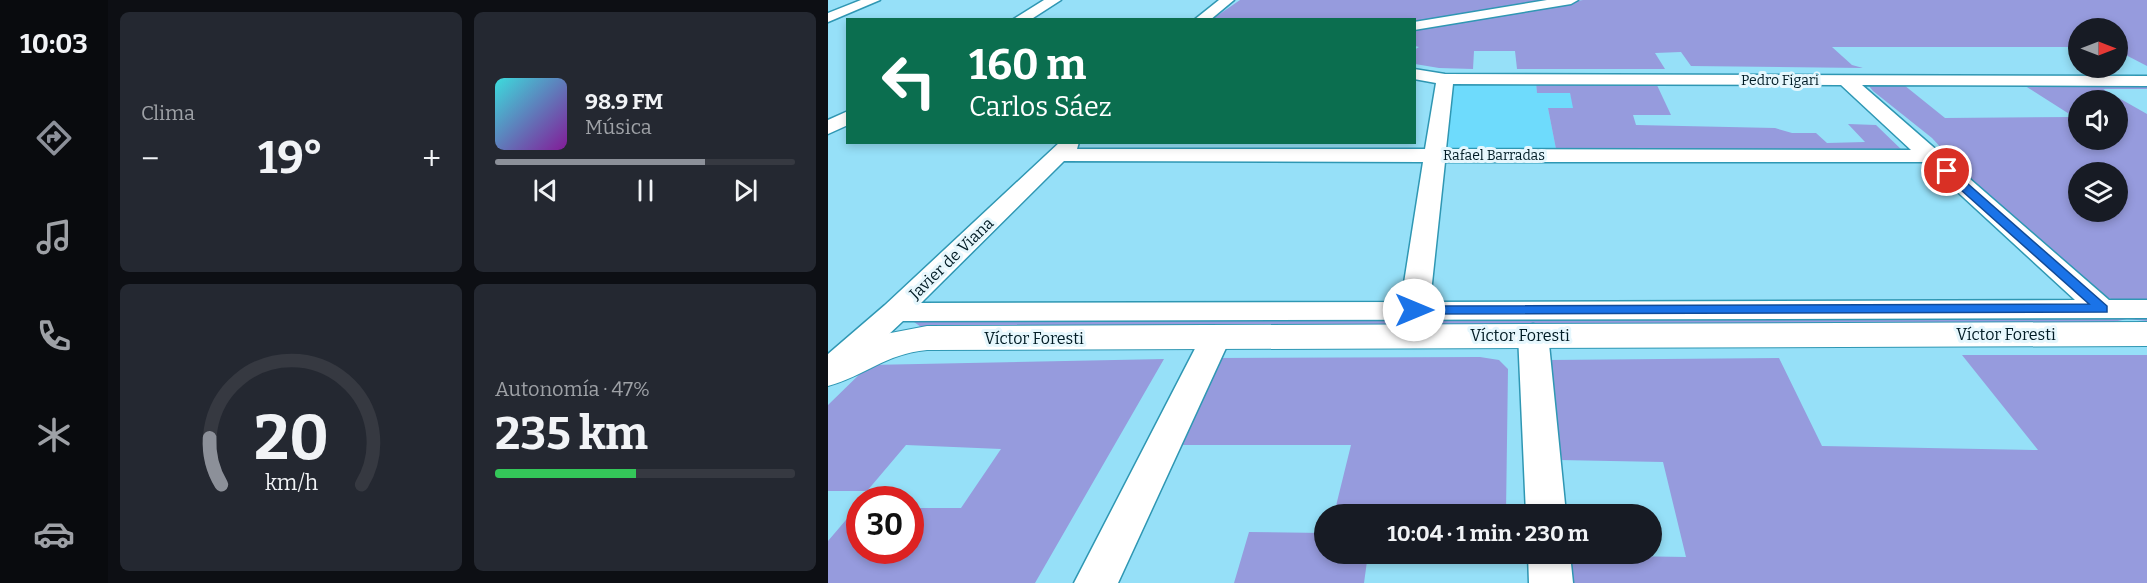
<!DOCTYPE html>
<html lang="es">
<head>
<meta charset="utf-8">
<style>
  body { margin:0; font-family:Bitter,serif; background:#242831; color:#f1f3f6; height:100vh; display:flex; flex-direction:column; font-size:22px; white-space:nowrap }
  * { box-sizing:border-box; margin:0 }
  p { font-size:20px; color:#9ea1a6 }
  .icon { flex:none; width:33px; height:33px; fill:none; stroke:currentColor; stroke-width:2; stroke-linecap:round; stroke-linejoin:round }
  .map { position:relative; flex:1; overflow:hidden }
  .details { display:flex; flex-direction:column; gap:12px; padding:12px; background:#0d0f14; width:720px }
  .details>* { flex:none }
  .guide { position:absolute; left:18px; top:18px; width:570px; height:126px; border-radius:0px; box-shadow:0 3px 9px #0003; background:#0b6e4f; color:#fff; overflow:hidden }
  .needle { width:39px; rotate:90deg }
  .buttons { position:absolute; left:1240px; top:18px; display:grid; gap:12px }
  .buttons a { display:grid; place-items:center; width:60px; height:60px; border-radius:50%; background:#171b24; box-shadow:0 3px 9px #0003; font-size:30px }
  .speed { position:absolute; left:18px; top:486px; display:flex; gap:12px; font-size:30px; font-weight:700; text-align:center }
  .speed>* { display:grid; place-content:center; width:78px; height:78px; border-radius:50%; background:#171b24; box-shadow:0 3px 9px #0003; line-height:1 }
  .speed .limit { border:9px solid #d22; background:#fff; color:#111 }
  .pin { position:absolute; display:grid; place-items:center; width:51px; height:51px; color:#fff; margin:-26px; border:3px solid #fff; border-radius:50%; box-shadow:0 2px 6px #0007 }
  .me { position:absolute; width:66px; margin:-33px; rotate:90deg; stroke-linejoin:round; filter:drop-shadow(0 0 4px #0008) }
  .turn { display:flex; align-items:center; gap:21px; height:126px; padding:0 24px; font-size:27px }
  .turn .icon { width:78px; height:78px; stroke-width:2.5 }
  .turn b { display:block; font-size:42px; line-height:51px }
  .big { font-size:45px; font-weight:700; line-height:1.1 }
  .details .tile { flex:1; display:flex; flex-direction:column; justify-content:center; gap:9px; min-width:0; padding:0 21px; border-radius:9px; background:#242831 }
  .details .dial { align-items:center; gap:0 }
  .dial svg { height:156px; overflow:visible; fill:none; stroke:#363941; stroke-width:7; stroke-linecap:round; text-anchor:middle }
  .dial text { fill:#f1f3f6; stroke:none }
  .song { display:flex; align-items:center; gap:18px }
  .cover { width:72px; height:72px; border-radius:9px; background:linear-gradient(135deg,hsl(180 70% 55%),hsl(290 70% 35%)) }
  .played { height:6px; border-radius:3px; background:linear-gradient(90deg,#8c9099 70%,#363941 70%) }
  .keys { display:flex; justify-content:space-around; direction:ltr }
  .heat { display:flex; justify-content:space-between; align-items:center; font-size:33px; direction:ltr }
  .charge { height:9px; border-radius:4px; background:linear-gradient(90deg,#34c759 47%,#363941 0) }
  .details .tiles { flex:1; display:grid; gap:12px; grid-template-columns:repeat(2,1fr) }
  .trip { position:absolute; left:486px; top:504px; width:348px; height:60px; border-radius:30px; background:#171b24; box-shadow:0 3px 9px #0003; font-weight:700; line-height:60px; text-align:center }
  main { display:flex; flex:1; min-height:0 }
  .tabs { display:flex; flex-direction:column; width:108px; justify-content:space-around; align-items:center; background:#090b0e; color:#9ea1a6 }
  .tabs .icon { width:42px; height:42px }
  .tabs .selected { color:#8c9099 }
  .tabs b { font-size:27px; color:#f1f3f6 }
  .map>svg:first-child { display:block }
  .built { fill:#6edbfc }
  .green { fill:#969bdd; fill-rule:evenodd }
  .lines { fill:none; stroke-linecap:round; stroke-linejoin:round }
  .minor-casing { stroke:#2f97b3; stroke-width:3 }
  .tertiary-casing { stroke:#2f97b3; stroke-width:2 }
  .minor { fill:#fff; fill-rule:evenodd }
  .tertiary { fill:#fff; fill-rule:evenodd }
  .route { fill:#1a73e8; stroke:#114b97; stroke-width:1.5 }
  .labels { text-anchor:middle; stroke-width:6; stroke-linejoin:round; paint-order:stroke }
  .far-street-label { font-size:14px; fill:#001b24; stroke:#e6f7fd }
  .street-label { font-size:16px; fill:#001b24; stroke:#e6f7fd }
</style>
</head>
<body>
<main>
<nav class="tabs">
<b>10:03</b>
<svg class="icon selected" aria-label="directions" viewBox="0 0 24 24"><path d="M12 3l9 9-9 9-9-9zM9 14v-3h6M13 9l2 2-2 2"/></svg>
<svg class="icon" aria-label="music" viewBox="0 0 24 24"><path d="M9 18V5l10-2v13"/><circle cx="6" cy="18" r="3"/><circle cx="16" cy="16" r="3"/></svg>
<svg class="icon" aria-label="phone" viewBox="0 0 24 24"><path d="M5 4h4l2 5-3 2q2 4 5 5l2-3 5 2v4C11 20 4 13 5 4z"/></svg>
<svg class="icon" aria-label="climate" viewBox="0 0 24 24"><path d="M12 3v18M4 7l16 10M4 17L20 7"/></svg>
<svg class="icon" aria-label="car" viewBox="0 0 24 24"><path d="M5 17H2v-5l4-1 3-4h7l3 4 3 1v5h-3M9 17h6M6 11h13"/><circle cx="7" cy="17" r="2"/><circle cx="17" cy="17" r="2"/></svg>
</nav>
<section class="details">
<div class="tiles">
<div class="tile"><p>Clima</p>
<div class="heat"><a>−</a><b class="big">19°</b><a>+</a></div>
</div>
<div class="tile">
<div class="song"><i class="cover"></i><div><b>98.9 FM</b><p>Música</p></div></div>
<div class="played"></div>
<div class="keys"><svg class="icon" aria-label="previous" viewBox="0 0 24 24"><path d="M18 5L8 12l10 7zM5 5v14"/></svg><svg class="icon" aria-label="pause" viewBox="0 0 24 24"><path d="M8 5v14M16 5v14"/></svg><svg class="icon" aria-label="next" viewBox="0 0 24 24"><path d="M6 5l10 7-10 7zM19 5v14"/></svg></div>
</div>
<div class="tile dial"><svg viewBox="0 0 100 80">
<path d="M14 69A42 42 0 1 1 86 69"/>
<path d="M14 69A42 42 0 0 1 8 45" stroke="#8c9099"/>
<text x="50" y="56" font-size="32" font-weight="700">20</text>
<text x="50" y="72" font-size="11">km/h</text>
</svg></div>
<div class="tile"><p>Autonomía · 47%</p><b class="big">235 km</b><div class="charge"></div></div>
</div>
</section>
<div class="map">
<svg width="1319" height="583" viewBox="0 0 1319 583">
  <rect width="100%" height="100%" fill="#96e0f8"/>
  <path class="built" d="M625,82L708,83L709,93H742L746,108H720L728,149H620Z"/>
  <path class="green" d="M412,0H731L587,24L586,20H383Z
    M755,0H1319V66L1290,51V28H1251V47H1004L1024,65L1035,68L863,66L853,52L827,53L837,69H689L687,51H646L645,69L611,68L587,64L586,50L591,47L587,46V28Z
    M708,83H828L843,115H805L808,125L947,128L964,133H988L999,143L1037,142L1020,124L1048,125L1076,152L728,149L720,108H745L742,93H709Z
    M1045,84L1076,85L1117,118L1246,117L1194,84L1319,85V89H1275L1319,114V301L1285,300L1267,291L1138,175L1104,138L1045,91L1041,86ZM1251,100H1290V140H1251ZM1251,172H1290V212H1251Z
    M1319,311V321L1299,319L1276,324L96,329L86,322L92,319L541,320Z
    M1134,355H1319V583H738L737,555L858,557L835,462L731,460L721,360L951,358L994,446L1210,450Z
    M652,357L671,360L680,369L678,513L547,511L546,514H506L523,445H351L389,358Z
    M336,359L207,583H0V541L29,507H31L32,550H82L83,508H133L173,449L78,445L39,491H0V405L41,365Z
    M421,532L496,533V554H540L536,583H406Z"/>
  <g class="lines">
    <defs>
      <path id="minor" d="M33,0H52L0,22V13Z
        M216,0H233L202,20H184Z
        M391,0H406L382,20H366Z
        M719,0H750L743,4L586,30V22Z
        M586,69L617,74L1319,76V86L1034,85L1281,300H1319V318L75,321L12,380L0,383V354L57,305L232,142H251L249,149H597L608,83L586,79ZM625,84L1013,85L1083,150L618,149ZM236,161L595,162L573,302L93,303ZM617,162H1097L1247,300L602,302Z
        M20,111V125L0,134V120Z
        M705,324L716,327L720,334L738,514H698L690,334L694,327Z
        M388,327L399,330L403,337L290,583H246L373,337L377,330Z
        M700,554H742L745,583H701Z"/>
      <path id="tertiary" d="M1319,322V346L99,350C57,354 37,376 0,386V356L47,336L99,326Z"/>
    </defs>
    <use href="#minor" class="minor-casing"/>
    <use href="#tertiary" class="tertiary-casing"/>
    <use href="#minor" class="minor"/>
    <use href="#tertiary" class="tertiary"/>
  </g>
  <path class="route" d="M1115,169H1123L1279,306V312L586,314L579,310L586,306L1261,304L1115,174Z"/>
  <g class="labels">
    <g class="far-street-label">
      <text x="952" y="85">Pedro Figari</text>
      <text x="666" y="160">Rafael Barradas</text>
    </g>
    <g class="street-label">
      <text transform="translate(123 258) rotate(-44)" y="6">Javier de Viana</text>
      <text x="1178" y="340">Víctor Foresti</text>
      <text x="692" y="341">Víctor Foresti</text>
      <text x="206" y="344">Víctor Foresti</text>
    </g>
  </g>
</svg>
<div class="buttons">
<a><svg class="needle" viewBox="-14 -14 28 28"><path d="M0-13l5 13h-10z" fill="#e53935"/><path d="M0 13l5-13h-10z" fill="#9ea1a6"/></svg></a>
<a><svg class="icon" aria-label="sound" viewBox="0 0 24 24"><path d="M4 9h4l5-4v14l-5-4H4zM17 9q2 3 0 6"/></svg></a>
<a><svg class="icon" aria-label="layers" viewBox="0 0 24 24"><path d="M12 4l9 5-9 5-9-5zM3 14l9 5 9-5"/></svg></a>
</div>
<div class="speed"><div class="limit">30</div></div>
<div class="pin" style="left:1119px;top:171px;background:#d93025"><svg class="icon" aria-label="arrive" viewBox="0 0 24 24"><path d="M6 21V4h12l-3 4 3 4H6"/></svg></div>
<svg class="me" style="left:586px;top:310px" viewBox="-20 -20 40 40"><circle r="19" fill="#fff"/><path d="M0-13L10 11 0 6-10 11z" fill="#1a73e8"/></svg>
<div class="trip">10:04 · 1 min · 230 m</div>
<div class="guide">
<div class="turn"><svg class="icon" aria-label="left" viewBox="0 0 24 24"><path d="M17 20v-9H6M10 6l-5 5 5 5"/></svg><div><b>160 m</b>Carlos Sáez</div></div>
</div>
</div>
</main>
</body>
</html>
